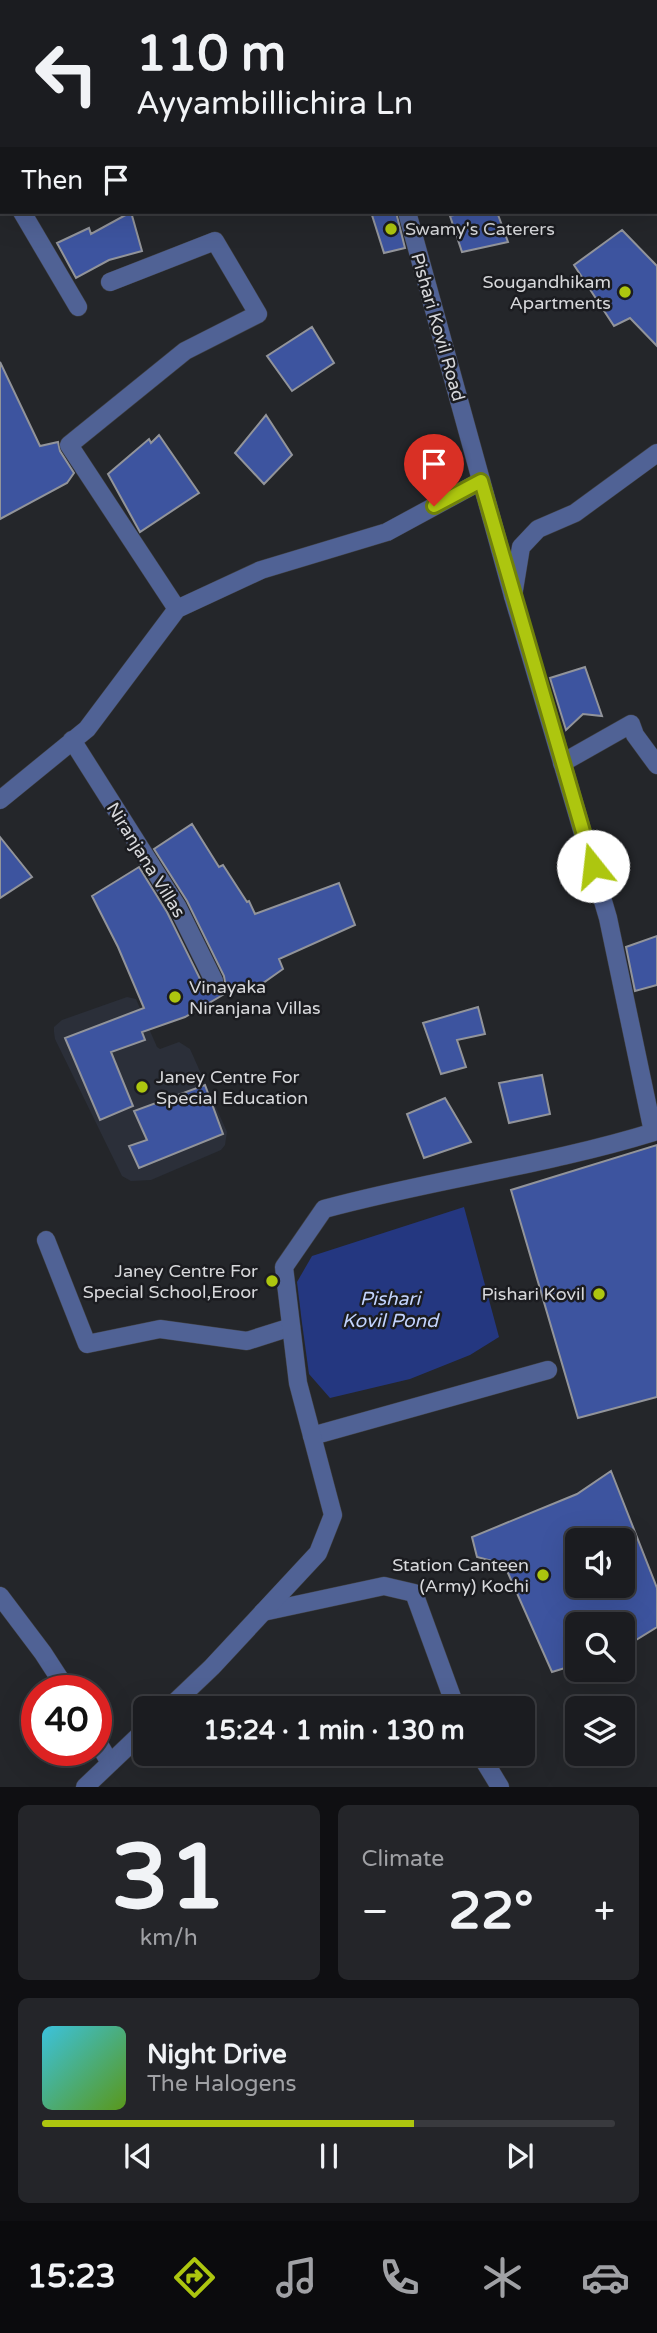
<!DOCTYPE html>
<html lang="en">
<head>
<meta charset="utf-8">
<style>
  body { margin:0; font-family:"Varela Round",sans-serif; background:#242529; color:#f1f3f6; height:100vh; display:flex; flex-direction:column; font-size:26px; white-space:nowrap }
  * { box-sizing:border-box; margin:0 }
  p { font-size:23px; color:#a0a1a5 }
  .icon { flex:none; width:38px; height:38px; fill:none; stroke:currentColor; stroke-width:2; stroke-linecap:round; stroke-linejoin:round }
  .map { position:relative; height:1787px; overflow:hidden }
  .side { display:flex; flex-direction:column; gap:18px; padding:18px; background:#0f0f12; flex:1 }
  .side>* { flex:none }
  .guide { position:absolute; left:0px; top:0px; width:658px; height:214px; box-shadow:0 7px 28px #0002,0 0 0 2px #393a3e; background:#1b1c20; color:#f1f3f6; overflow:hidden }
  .tools { position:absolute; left:565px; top:1528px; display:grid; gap:14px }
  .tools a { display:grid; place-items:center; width:70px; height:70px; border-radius:10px; background:#1b1c20; box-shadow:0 7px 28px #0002,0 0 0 2px #393a3e; font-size:35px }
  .speed { position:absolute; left:21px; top:1675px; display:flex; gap:14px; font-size:35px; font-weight:700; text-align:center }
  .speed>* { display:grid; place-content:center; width:91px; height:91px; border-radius:50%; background:#1b1c20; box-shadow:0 7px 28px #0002,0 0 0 2px #393a3e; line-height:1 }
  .speed .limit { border:10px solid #d22; background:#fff; color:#111 }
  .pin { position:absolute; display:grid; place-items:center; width:60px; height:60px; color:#fff; margin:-72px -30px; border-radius:50% 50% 50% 0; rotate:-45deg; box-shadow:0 0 7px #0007 }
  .pin .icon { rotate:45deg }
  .me { position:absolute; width:77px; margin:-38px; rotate:344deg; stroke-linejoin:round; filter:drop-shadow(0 0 5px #0008) }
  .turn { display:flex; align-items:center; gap:24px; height:147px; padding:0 21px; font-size:32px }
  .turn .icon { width:91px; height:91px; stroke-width:2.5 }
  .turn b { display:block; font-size:49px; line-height:60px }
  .then { display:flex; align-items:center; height:66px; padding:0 21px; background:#0003; gap:14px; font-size:26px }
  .big { font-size:52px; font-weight:700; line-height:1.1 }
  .side .tile { flex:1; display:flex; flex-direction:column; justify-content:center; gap:10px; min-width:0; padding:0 24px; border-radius:10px; background:#242529 }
  .side .dial { align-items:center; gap:0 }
  .dial b { font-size:91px; line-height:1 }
  .song { display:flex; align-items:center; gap:21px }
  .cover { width:84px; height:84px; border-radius:10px; background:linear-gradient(135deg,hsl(190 70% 55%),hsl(90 70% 35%)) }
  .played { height:7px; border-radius:4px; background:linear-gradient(90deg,#adc60f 65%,#393a3e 65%) }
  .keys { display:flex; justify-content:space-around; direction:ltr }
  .heat { display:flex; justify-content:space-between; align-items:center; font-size:38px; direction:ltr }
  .side .tiles { flex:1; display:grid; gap:18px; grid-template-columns:1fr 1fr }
  .tile:last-child { grid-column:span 2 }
  .trip { position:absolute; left:133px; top:1696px; width:402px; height:70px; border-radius:10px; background:#1b1c20; box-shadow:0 7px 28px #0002,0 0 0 2px #393a3e; font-weight:700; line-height:70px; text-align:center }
  .tab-bar { display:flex; height:112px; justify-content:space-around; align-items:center; background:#0b0b0d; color:#a0a1a5 }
  .tab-bar .icon { width:49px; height:49px }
  .tab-bar .current { color:#adc60f }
  .tab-bar b { font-size:32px; color:#f1f3f6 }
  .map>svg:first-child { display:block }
  .built { fill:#2b2f39 }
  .water { fill:#243780 }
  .building { fill:#3d549f; stroke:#92949a; stroke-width:2; fill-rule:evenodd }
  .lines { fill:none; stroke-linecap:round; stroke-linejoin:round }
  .minor-casing { stroke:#414246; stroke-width:19 }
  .tertiary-casing { stroke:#414246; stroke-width:19 }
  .minor { stroke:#506295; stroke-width:18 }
  .tertiary { stroke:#506295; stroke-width:18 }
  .route-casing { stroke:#70810a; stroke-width:18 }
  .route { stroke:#adc60f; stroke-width:12 }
  .poi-dot { fill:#adc60f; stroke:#1b1c20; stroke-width:2.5 }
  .labels { text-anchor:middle; stroke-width:5; stroke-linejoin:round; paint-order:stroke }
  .poi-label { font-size:18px; fill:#d7d8db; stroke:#1b1c20; text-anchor:end }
  .street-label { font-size:18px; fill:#d7d8db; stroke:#1b1c20 }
  .water-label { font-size:19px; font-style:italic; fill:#c3d4fe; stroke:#1b1c20 }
</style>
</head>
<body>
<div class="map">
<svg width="657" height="1787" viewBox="0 0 657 1787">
  <rect width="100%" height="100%" fill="#24262a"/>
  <path class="built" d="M127,997L136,999L157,1047L160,1049L179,1042L190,1049L227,1132L225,1145L221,1150L151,1180L131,1181L122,1176L55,1039L54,1032V1027L62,1020Z"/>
  <path class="water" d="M464,1207L499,1337L470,1355L410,1379L330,1398L309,1374L302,1323L297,1282L312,1256Z"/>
  <path class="building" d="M131,212L142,251L109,260L76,278L57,243L89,228L91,234Z
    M371,212H396L405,248L384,253Z
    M466,212H497L508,242L462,252L450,216Z
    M622,230L657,266V346L630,318L614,326L574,265Z
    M312,327L334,363L292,391L267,356Z
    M0,362L40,446L58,442L60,451L74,473L67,483L0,519Z
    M266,415L292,455L264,484L235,453Z
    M159,435L199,493L140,532L108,474L149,439L151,443Z
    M585,667L602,716L583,714L566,730L550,678Z
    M192,824L219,867L223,865L247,902L249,901L255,914L339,883L355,925L279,959L283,969L249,993L233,989L185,1017L142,1032L145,1040L111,1052L133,1106L100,1120L65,1038L144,1008L118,947L92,896L139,867L167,912L204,987L208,991H218L225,982L224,976L187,901L154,849Z
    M0,837L32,877L0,898Z
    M657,936V985L635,991L626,947Z
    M478,1007L485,1034L457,1040L466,1067L441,1074L423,1023Z
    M542,1075L550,1114L509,1123L499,1083Z
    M205,1085L223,1134L139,1168L129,1146L147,1140L134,1111Z
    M445,1098L471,1142L424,1158L407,1114Z
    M657,1145V1397L578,1418L511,1190Z
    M611,1471L657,1588V1627L623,1648V1624H578V1664L552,1672L504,1564L477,1557L472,1537L577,1494ZM578,1540H623V1586H578Z"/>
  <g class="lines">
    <defs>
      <path id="minor" d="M180,0L181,2
        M0,176L2,179
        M22,212L78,307
        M110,282L215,241L258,314L185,351L69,445L177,609
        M513,596L521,547L538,529L575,513L657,453
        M72,740L177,906L214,981
        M562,763L631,724L635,735L657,765
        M0,800L87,729L177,609L261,570L387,532L481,481
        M46,1240L87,1344L160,1329L247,1341L291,1327
        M312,1436L548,1370
        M0,1596L43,1653L67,1690
        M263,1612L384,1586L414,1593L456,1708
        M96,1739L110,1763
        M480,1754L500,1787"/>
      <path id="tertiary" d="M357,0V2
        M407,212L513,596L608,918L653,1132
        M169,1708L212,1667L318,1553L333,1515L298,1383L284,1267L324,1209C434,1179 548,1165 657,1131
        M85,1787L145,1730"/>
    </defs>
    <use href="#minor" class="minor-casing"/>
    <use href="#tertiary" class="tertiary-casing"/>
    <use href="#minor" class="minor"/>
    <use href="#tertiary" class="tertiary"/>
  </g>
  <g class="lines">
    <defs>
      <path id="route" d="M434,506L481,481L593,866"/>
    </defs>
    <use href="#route" class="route-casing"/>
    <use href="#route" class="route"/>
  </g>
  <g class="poi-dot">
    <circle cx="391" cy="229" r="7"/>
    <circle cx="625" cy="292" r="7"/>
    <circle cx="175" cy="997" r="7"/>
    <circle cx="142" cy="1087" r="7"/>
    <circle cx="272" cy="1281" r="7"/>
    <circle cx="599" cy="1294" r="7"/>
    <circle cx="543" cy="1575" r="7"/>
  </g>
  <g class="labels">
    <g class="poi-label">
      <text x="405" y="235" text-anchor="start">Swamy's Caterers</text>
      <text x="611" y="288">Sougandhikam<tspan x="611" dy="21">Apartments</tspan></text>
      <text x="189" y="993" text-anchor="start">Vinayaka<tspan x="189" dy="21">Niranjana Villas</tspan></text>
      <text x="156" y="1083" text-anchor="start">Janey Centre For<tspan x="156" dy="21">Special Education</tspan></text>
      <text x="258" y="1277">Janey Centre For<tspan x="258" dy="21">Special School,Eroor</tspan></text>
      <text x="585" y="1300">Pishari Kovil</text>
      <text x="529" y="1571">Station Canteen<tspan x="529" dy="21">(Army) Kochi</tspan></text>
    </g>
    <g class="street-label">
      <text transform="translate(438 327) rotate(74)" y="6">Pishari Kovil Road</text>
      <text transform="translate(146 860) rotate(58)" y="6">Niranjana Villas</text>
    </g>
    <g class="water-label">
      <text x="390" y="1305">Pishari<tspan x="390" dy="22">Kovil Pond</tspan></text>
    </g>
  </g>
</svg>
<div class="tools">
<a><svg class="icon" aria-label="sound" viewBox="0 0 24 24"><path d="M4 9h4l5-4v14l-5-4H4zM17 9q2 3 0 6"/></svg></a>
<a><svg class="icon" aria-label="search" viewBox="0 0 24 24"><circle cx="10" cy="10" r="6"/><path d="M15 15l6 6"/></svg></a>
<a><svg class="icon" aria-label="layers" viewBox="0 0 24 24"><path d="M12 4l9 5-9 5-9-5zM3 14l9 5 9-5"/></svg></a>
</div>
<div class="speed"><div class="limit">40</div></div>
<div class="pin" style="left:434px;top:506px;background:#d93025"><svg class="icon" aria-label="arrive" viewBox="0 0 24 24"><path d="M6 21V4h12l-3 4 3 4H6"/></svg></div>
<svg class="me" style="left:593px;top:866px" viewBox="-20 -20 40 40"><circle r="19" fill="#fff"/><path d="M0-13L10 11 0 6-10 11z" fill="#adc60f"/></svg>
<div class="trip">15:24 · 1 min · 130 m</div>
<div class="guide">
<div class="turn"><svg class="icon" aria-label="left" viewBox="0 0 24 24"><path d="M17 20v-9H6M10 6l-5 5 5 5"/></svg><div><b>110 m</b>Ayyambillichira Ln</div></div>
<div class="then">Then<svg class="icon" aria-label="arrive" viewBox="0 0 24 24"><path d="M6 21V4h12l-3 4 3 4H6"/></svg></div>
</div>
</div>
<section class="side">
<div class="tiles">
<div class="tile dial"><b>31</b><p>km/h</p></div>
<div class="tile"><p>Climate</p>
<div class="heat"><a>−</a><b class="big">22°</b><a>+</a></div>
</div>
<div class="tile">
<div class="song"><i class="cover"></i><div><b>Night Drive</b><p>The Halogens</p></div></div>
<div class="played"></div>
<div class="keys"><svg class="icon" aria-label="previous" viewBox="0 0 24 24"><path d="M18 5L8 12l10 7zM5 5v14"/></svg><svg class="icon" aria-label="pause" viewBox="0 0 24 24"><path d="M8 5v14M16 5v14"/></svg><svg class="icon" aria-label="next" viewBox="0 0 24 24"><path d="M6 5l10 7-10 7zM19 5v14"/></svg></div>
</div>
</div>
</section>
<nav class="tab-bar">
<b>15:23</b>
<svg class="icon current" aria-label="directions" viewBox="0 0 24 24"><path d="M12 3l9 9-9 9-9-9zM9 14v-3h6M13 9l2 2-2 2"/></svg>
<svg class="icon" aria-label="music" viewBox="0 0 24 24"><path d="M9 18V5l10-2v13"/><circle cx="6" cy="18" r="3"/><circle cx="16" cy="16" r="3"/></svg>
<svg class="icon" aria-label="phone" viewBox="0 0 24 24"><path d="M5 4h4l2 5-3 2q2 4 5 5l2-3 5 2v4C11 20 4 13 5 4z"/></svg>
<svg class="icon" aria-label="climate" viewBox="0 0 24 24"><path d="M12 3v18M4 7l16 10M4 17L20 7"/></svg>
<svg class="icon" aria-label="car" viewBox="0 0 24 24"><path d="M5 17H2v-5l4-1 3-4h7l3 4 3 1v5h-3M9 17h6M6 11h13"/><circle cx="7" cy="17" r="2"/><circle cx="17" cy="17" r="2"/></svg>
</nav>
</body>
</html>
